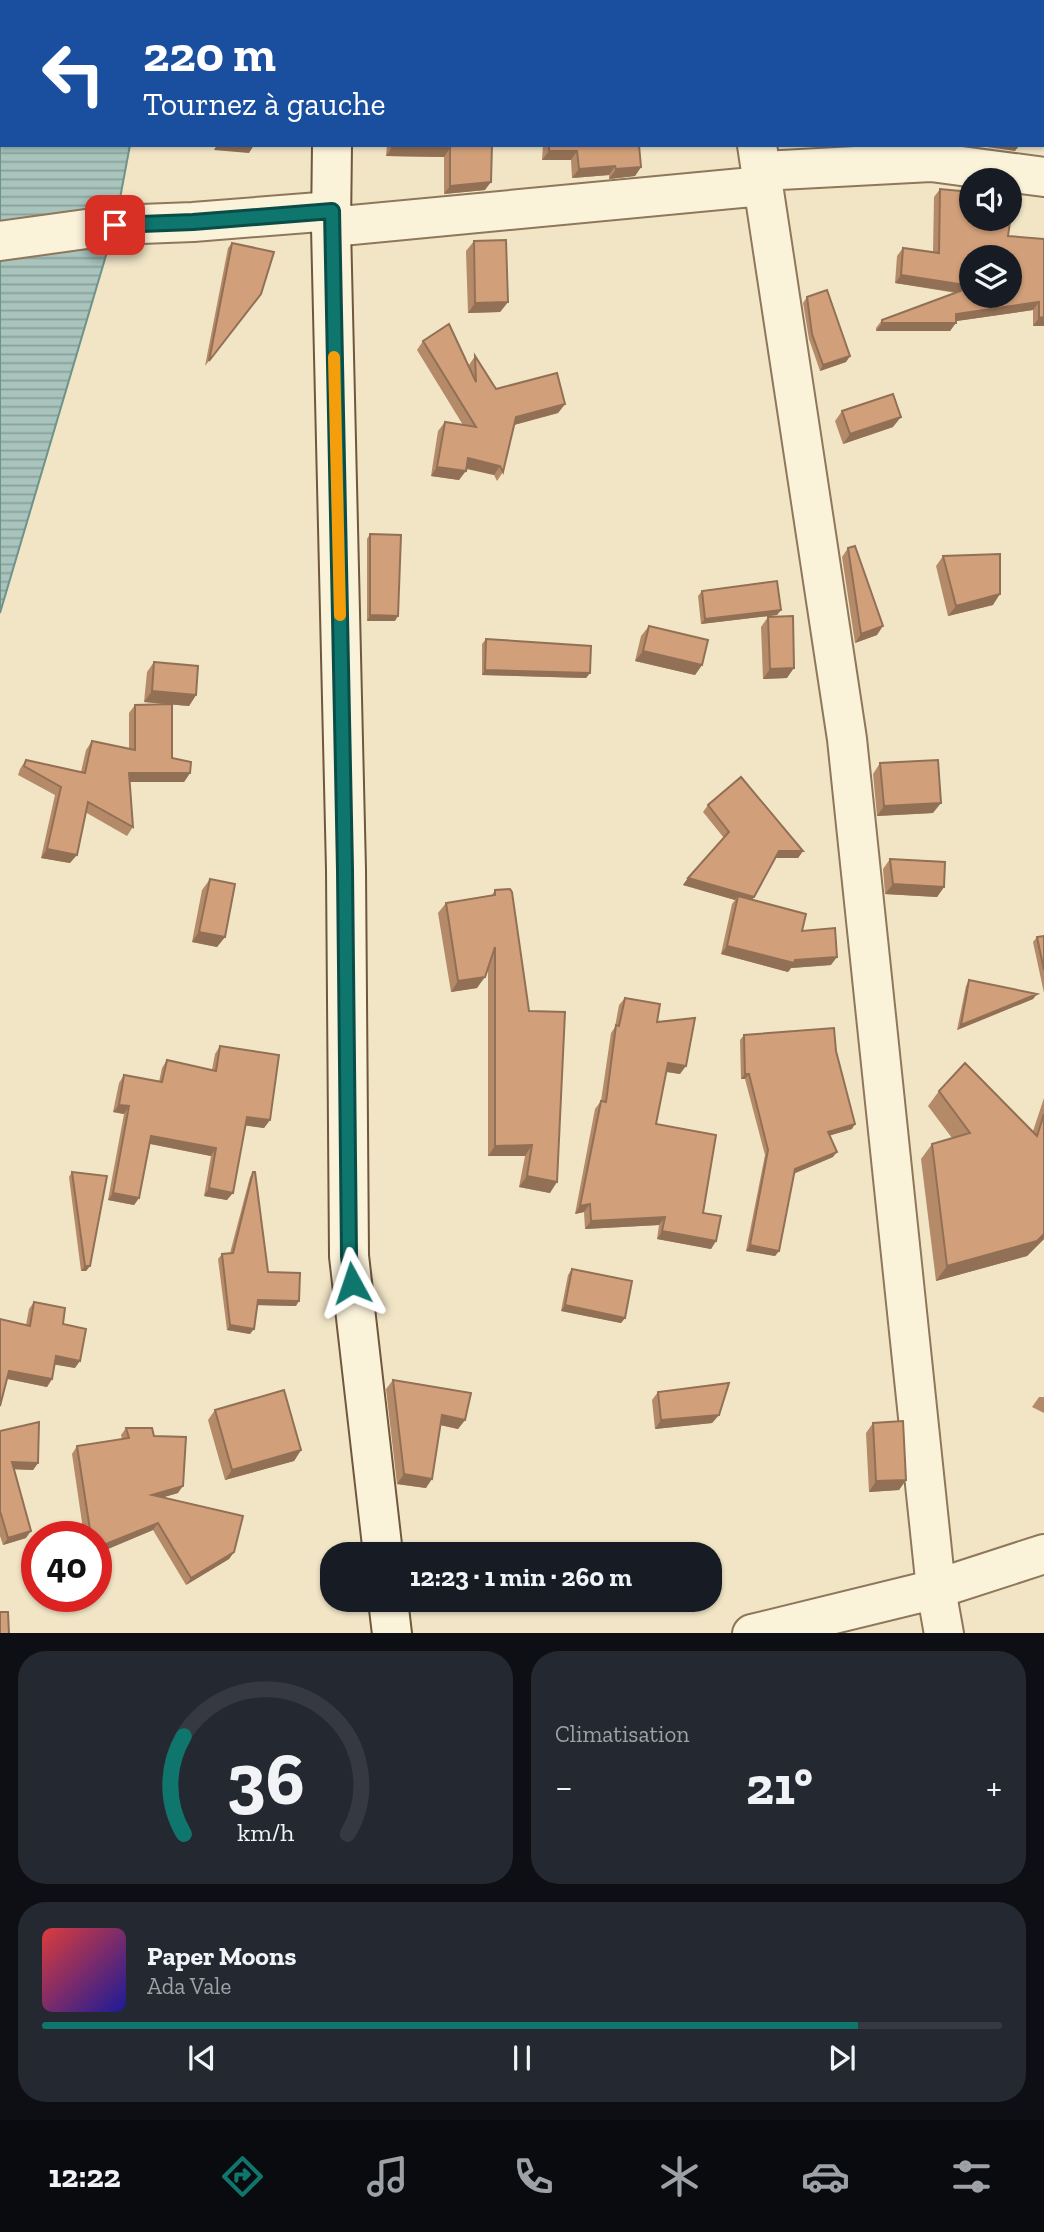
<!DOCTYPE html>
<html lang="fr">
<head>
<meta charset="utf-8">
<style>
  body { margin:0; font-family:"Zilla Slab",serif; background:#242831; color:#f1f3f6; height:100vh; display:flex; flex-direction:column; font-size:26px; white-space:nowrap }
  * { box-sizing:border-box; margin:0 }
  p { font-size:23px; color:#9ea1a6 }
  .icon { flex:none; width:38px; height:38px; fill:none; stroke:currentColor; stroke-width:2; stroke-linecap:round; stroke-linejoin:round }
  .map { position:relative; height:1633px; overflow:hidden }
  .sheet { display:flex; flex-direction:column; gap:18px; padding:18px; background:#0d0f14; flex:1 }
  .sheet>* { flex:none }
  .guide { position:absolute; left:0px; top:0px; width:1045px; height:147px; box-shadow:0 2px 5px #0004; background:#1a4fa0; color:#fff; overflow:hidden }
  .buttons { position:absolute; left:959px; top:168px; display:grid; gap:14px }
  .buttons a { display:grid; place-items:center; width:63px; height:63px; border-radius:50%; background:#171b24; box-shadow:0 2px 5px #0004; font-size:35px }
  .speed { position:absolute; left:21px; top:1521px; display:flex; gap:14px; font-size:35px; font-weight:700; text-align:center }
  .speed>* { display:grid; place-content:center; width:91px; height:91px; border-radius:50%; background:#171b24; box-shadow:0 2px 5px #0004; line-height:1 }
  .speed .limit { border:10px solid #d22; background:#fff; color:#111 }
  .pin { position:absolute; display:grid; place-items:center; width:60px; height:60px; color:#fff; margin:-30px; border-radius:14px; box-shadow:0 4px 10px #0006 }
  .me { position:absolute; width:77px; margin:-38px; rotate:355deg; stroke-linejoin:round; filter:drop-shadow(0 0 5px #0008) }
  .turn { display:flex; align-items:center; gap:24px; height:147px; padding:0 28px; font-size:32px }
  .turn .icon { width:91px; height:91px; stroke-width:2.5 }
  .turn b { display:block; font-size:49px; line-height:60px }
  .big { font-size:52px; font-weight:700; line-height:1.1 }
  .sheet .tile { flex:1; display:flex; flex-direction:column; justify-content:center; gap:10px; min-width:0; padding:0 24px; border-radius:28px; background:#242831 }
  .sheet .dial { align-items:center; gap:0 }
  .dial svg { height:182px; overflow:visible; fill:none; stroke:#363941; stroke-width:7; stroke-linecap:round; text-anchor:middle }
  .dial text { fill:#f1f3f6; stroke:none }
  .song { display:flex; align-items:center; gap:21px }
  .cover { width:84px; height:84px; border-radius:10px; background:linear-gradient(135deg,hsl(0 70% 55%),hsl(240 70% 35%)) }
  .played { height:7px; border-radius:4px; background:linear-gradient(90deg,#0f766e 85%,#363941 85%) }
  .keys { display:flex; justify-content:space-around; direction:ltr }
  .heat { display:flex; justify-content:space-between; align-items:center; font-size:38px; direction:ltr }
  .sheet .tiles { flex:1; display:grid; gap:18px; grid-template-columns:1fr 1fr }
  .tile:last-child { grid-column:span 2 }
  .trip { position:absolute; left:320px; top:1542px; width:402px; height:70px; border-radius:28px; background:#171b24; box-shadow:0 2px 5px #0004; font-weight:700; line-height:70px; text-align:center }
  .menu { display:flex; height:112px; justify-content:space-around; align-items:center; background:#090b0e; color:#9ea1a6 }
  .menu .icon { width:49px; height:49px }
  .menu .selected { color:#0f766e }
  .menu b { font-size:32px; color:#f1f3f6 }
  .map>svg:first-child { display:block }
  .water { fill:url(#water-rules); stroke:#6d938b; stroke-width:2 }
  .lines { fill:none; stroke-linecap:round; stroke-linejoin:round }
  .street-casing { stroke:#8e775a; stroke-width:42 }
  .secondary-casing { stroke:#6f583d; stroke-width:42 }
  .street { stroke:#fbf2da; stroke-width:38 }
  .secondary { stroke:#fbf2da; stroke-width:38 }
  .wall { fill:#b48a69 }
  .shaded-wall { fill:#927055 }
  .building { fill:#d1a07a; stroke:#927055; stroke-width:2 }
  .route-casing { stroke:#0a4d48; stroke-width:18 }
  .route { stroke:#0f766e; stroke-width:12 }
  .slow { stroke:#f59e0b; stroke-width:12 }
</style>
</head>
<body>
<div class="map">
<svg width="1044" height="1634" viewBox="0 0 1044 1634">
  <defs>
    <pattern id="water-rules" width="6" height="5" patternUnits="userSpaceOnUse" patternTransform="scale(1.75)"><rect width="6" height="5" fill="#a8c4bd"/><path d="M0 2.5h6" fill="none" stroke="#8aa099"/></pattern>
  </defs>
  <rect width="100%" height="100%" fill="#f1e5c6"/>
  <path class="water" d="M0,0H153L2,2V145H130L115,225L0,613Z"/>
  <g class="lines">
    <defs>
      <path id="street" d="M738,0V2
        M757,145L847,739L936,1589L944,1634
        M761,171L931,162L1044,177
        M331,227L763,186
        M0,241L115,225L193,222L332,211
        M752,1634L936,1589L1044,1554"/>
      <path id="secondary" d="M334,2V0
        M332,145L331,227L346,870L349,1256L383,1554
        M388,1600L392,1634"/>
    </defs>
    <use href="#street" class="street-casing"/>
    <use href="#secondary" class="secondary-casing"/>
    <use href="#street" class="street"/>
    <use href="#secondary" class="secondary"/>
  </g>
  <path class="wall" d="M387,145H492L485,190L444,194V157L386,156Z
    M543,145H639L641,167L635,176L609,179V175L572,178L571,160H542Z
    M940,189L970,192L971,190V219L1008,236L1044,239V326H1033V310L956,321L950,331H876V328L882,320L956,293L895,283L897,256L903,248L933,252L934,197Z
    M474,241L508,302L500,312L468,313L466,251Z
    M232,243L261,294L205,366L228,248Z
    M807,297L850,356L846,362L820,371L809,339L803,303Z
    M423,341L469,367V365L475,356L496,389L565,404L558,413L514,425L503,472L497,481L494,475L466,469L459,480L431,476L438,431L445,422L463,425L417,350Z
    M842,411L893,427L843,444L835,421Z
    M370,534L395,621H367V539Z
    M848,548L877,635L855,643L842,557Z
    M943,556L993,605L948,616L936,566Z
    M702,591L781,610L777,615L701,624L698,596Z
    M768,617L787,678L763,679L761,627Z
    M649,626L702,665L695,675L635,661L641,636Z
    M486,639L590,673L586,678L482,675V644Z
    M154,662L196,695L189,706L144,702L147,672Z
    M135,705L172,758L190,773L184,782H129L133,827L127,836L85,812L70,863L41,858L55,795L18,775L20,769L26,760L81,772L86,750L92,741L129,749V713Z
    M880,763L933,813L877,816L873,774Z
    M708,805L803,851L798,858H775L752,900L802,931L831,965L791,968L788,972L721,954L732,904L735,900L683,885L688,878L724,838L703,812Z
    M890,859L944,887L937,897L885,894L883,869Z
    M210,879L225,937L217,947L192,942L202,890Z
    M495,890L550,1193L519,1187L525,1156H488V969L477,988L451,992L438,913L446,903L492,895Z
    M1044,936V993L1033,942L1037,937Z
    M969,980L1037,994L1033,999L957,1030L966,986Z
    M625,998L657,1022L680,1074L666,1072L656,1124L703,1213L716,1241L711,1249L657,1239L659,1225L585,1229L584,1212L575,1214L595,1109L601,1101L611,1033L615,1027L619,1005Z
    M744,1035L836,1051L852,1129L830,1135L833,1157L794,1173L779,1251L775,1256L746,1251L765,1155L745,1079H741L740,1040Z
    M220,1046L270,1120L264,1128L246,1125L227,1200L204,1196L211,1156L150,1144L139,1198L134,1205L108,1200L124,1114L113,1112L119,1083L124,1075L159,1082L162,1068L167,1060L212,1070L215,1054Z
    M939,1091L1033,1131L1044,1098V1239L1027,1256L936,1281L921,1159L932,1144L952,1138L928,1106Z
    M72,1172L90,1266L86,1271H81L69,1177Z
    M253,1172L268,1272L296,1306L257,1305L250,1334L227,1330L218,1259L222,1254L230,1253L250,1177Z
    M572,1269L625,1318L621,1323L561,1311L568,1275Z
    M34,1302L63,1324L75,1368L55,1364L52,1379L47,1387L7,1379L0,1407V1319L26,1325L29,1309Z
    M393,1380L465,1420L458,1429L440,1425L426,1488L397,1484L386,1389Z
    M658,1392L719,1415L712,1423L655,1429L652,1400Z
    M1039,1397H1044V1413L1032,1407Z
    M215,1410L301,1450L294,1461L225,1480L208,1420Z
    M873,1423L906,1480L899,1490L869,1492L866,1433Z
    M126,1428L154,1436L178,1493L164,1497L234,1552L229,1559L186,1585L153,1530L96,1554V1536H84L72,1454L77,1446L122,1439L121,1435Z
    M0,1431L38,1463L33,1470L14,1469L26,1538L3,1545L0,1536Z"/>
  <path class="shaded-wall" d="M217,145H254L249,153L214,150Z
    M989,145H1015L1019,146L1015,151L987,147Z
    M392,147L450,148L444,157L386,156Z
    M549,151H577L571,160H542Z
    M615,166L609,175L572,178L579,169Z
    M641,167L635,176L609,179L616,169Z
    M491,182L485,190L444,194L450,186Z
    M901,275L971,286V290L968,294L895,283Z
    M508,302L500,312L468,313L475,303Z
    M1039,302L1033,310L950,322L956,314Z
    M1044,317V326H1033L1039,318Z
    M882,323H956L950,331H876Z
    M850,356L846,362L820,371L823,365Z
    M565,404L558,413L510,426L516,417Z
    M901,417L893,427L843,444L850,434Z
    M468,458L500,466L494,475L461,467Z
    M437,467L466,471L459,480L431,476Z
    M1000,594L993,605L948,616L956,606Z
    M781,610L777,615L701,624L705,619Z
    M370,615L398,616L395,621H367Z
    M883,626L877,635L855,643L861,634Z
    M643,651L702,665L695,675L635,661Z
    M794,668L787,678L763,679L770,669Z
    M485,670L590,673L586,678L482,675Z
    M152,691L196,695L189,706L144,702Z
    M129,773H190L184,782H122Z
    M941,803L933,813L877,816L884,806Z
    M47,849L77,855L70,863L41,858Z
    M779,851H803L798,858H774Z
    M688,878L754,897L749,904L738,896L735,900L683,885Z
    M893,884L944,887L937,897L885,894Z
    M199,932L225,937L217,947L192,942Z
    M727,946L837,957L831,965L791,968L788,972L721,954Z
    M485,977L477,988L451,992L458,981Z
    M1037,994L1033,999L957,1030L961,1025Z
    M668,1063L686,1066L680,1074L662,1071Z
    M745,1074H749L745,1079H741Z
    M119,1105L129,1106L124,1114L113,1112Z
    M247,1117L270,1120L264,1128L242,1125Z
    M855,1124L852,1129L825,1137L828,1132Z
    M151,1136L216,1148L211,1156L146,1143Z
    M532,1145L525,1156H488L495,1146Z
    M837,1152L833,1157L791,1175L795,1169Z
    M527,1176L557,1182L550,1193L519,1187Z
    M209,1188L233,1193L227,1200L204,1196Z
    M113,1193L139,1198L134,1205L108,1200Z
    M590,1204L584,1212L575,1214L580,1206Z
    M665,1217L659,1225L585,1229L591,1221Z
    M662,1231L716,1241L711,1249L657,1239Z
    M1044,1234V1239L1027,1256L936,1281L947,1266Z
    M750,1245L779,1251L775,1256L746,1251Z
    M85,1266H90L86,1271H81Z
    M258,1300L299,1301L296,1306L254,1305Z
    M565,1305L625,1318L621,1323L561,1311Z
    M230,1325L254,1329L250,1334L227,1330Z
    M56,1356L80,1361L75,1368L51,1364Z
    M9,1371L52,1379L47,1387L4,1378Z
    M442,1415L465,1420L458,1429L436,1424Z
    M719,1415L712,1423L655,1429L661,1420Z
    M301,1450L294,1461L225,1480L232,1470Z
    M12,1462L38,1463L33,1470L7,1469Z
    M404,1474L432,1479L426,1488L397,1484Z
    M906,1480L899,1490L869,1492L876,1481Z
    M183,1486L178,1493L147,1502L152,1495Z
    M158,1523L153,1530L96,1554V1548Z
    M31,1531L26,1538L3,1545L8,1538Z
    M234,1552L229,1559L186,1585L191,1578Z"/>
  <path class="building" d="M543,0H583V2H542Z
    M392,145H492L491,182L450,186V148L392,147Z
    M549,145H639L641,167L616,169L615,166L579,169L577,151H549Z
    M1010,185L1015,186L1008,236L1044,239V317L1039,318V302L956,314V323H882V320L971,287V296H1010V257H971V286L901,275L903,248L939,253L940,189L971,192V219H1010Z
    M506,240L508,302L475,303L474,241Z
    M232,243L274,252L261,294L209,361Z
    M827,290L850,356L823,365L812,334L807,297Z
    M449,324L476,382L475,356L496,389L557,373L565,404L516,417L503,472L500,466L468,458L466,471L437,467L445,422L476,427L423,341Z
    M893,394L901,417L850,434L842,411Z
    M370,534L401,535L398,616L370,615Z
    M855,546L883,626L861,634L848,548Z
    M1000,554V594L956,606L943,556Z
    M777,581L781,610L705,619L702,591Z
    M793,616L794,668L770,669L768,617Z
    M649,626L708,640L702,665L643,651Z
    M486,639L591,646L590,673L485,670Z
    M154,662L198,666L196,695L152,691Z
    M172,704V758L191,762L190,773H129L133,827L88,802L77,855L47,849L61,787L24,766L26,760L85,773L92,741L135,750V705Z
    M938,760L941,803L884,806L880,763Z
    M741,777L803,851H779L754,897L688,878L729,832L708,805Z
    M890,859L945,862L944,887L893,884Z
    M210,879L235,884L225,937L199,932Z
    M510,889L512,892L529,1011L565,1012L557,1182L527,1176L532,1145L495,1146V947L485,977L458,981L446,903L495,895V890Z
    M738,896L806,914L802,931L835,928L837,957L795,960L794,963L727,946Z
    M1044,936V970L1037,937Z
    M969,980L1037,994L961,1025Z
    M625,998L660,1004L657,1022L695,1018L686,1066L668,1063L656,1124L716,1135L703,1213L721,1216L716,1241L662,1231L665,1217L591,1221L590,1204L580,1206L601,1101L606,1102L616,1025L619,1026Z
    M834,1028L836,1051L855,1124L828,1132L837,1152L795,1169L779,1251L750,1245L768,1150L749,1074H745L744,1035Z
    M220,1046L279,1055L270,1120L247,1117L233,1193L209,1188L216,1148L151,1136L139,1198L113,1193L129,1106L119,1105L124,1075L162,1082L167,1060L216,1071Z
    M965,1063L1037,1136L1044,1114V1234L1037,1241L947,1266L932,1144L970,1133L939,1091Z
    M72,1172L107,1176L90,1266H85Z
    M253,1172H255L268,1272L300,1273L299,1301L258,1300L254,1329L230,1325L222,1254L233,1253Z
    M572,1269L632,1281L625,1318L565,1305Z
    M34,1302L65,1308L63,1324L86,1329L80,1361L56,1356L52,1379L9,1371L0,1406V1319L30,1326Z
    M393,1380L471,1393L465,1420L442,1415L432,1479L404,1474Z
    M729,1383L719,1415L661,1420L658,1392Z
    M284,1390L301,1450L232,1470L215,1410Z
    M903,1421L906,1480L876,1481L873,1423Z
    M39,1422L38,1463L12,1462L31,1531L8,1538L0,1511V1431Z
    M126,1428H152L154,1436L186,1437L183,1486L152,1495L243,1516L234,1552L191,1578L158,1523L96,1548V1536H91L77,1446L129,1438Z
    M0,1612H8L9,1634H0Z"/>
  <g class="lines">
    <defs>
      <path id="route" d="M115,225L193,222L332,211L345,870L349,1256L352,1283"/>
    </defs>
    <use href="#route" class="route-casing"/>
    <use href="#route" class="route"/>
    <path class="slow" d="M334,357L340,615"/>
  </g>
</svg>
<div class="buttons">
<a><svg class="icon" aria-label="sound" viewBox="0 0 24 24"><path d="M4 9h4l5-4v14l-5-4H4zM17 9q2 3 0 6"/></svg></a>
<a><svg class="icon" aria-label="layers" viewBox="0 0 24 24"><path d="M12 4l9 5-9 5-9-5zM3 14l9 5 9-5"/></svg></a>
</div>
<div class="speed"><div class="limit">40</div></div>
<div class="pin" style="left:115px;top:225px;background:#d93025"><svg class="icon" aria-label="arrive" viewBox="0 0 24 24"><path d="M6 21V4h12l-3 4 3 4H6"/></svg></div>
<svg class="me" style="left:352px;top:1283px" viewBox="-20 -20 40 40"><path d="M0-17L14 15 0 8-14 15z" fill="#0f766e" stroke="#fff" stroke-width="4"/></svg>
<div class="trip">12:23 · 1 min · 260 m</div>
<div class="guide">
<div class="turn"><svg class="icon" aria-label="left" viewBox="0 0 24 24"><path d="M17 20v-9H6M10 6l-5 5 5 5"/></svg><div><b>220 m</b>Tournez à gauche</div></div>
</div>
</div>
<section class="sheet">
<div class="tiles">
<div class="tile dial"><svg viewBox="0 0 100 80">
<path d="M14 69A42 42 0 1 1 86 69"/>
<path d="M14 69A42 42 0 0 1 14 26" stroke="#0f766e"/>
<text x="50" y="56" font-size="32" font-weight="700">36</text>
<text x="50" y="72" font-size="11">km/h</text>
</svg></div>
<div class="tile"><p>Climatisation</p>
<div class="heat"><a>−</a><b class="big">21°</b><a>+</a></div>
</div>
<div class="tile">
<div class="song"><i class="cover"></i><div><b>Paper Moons</b><p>Ada Vale</p></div></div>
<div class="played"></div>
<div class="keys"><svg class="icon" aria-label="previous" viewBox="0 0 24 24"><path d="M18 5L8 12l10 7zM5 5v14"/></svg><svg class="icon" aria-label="pause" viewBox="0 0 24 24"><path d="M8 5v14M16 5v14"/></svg><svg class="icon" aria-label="next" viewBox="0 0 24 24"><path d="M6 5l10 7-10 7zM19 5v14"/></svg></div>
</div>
</div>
</section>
<nav class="menu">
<b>12:22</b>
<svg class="icon selected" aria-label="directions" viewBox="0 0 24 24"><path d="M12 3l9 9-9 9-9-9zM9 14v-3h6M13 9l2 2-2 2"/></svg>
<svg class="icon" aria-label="music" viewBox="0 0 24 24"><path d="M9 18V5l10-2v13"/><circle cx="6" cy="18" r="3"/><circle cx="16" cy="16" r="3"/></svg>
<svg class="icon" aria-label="phone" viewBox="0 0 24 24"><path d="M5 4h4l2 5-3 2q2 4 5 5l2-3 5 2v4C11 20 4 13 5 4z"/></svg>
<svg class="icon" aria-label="climate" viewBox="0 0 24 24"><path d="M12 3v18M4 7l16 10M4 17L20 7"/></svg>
<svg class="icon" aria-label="car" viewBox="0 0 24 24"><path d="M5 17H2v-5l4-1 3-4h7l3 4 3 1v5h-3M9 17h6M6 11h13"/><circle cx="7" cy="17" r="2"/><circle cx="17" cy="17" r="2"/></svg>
<svg class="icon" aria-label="filters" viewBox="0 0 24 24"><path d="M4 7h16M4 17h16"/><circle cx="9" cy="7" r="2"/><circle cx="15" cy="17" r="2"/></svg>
</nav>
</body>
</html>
